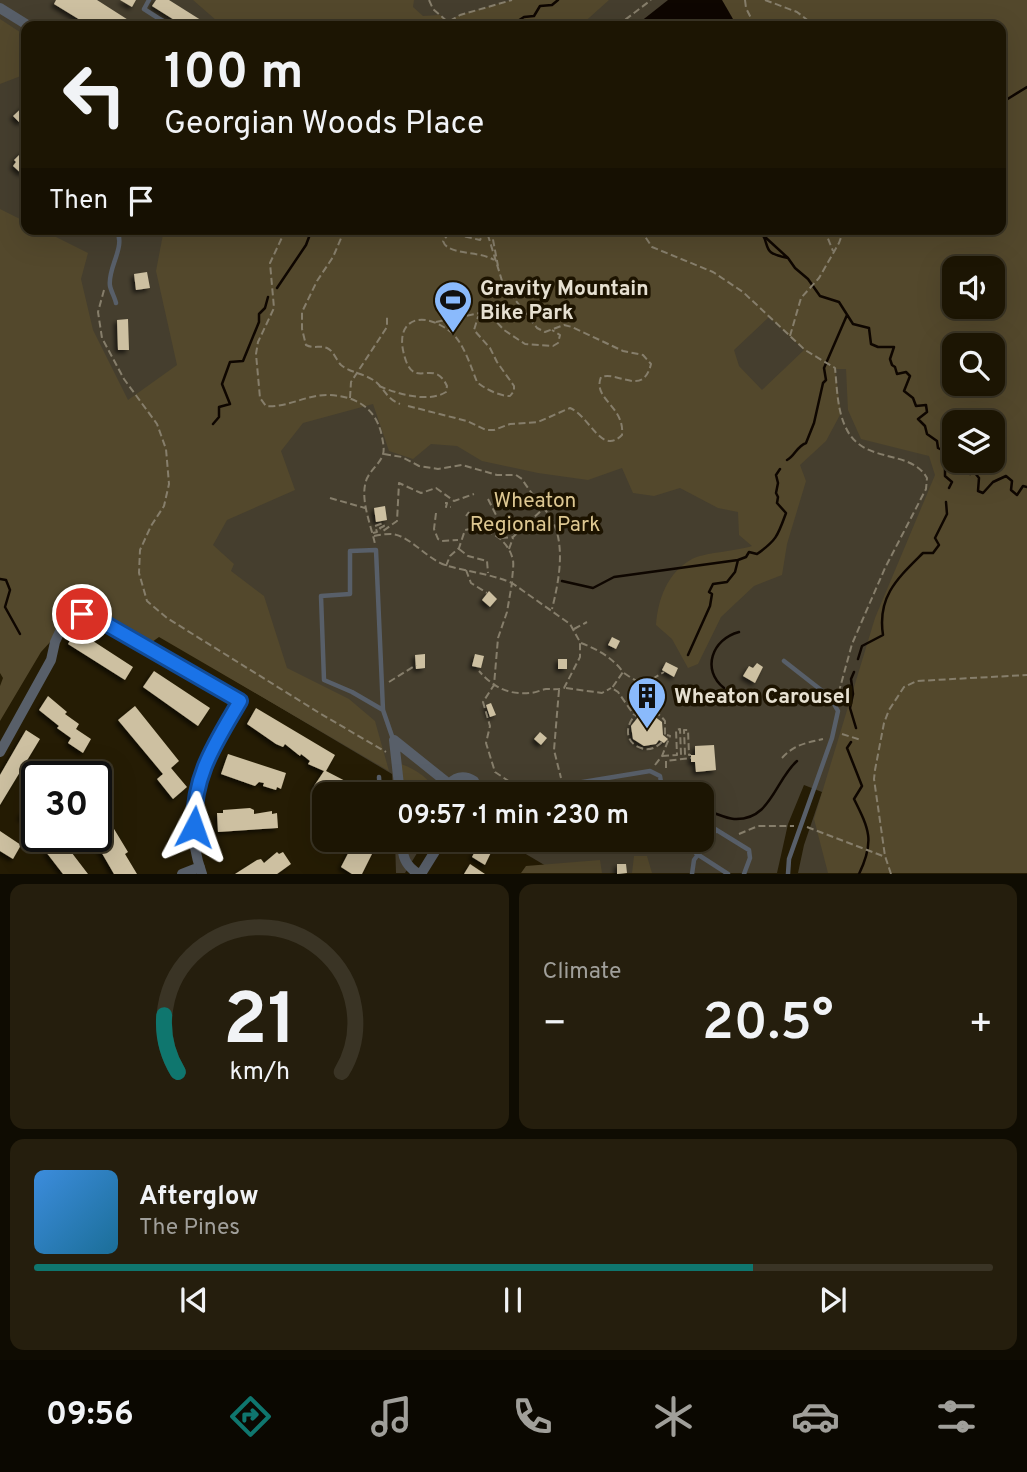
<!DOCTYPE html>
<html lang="en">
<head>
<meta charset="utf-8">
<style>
  body { margin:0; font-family:Overpass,sans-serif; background:#251e0d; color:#f1f3f6; height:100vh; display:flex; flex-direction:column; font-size:26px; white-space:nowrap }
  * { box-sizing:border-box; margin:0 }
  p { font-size:23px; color:#a09f9a }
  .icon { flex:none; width:38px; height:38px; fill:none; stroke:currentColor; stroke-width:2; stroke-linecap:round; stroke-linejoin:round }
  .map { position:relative; height:874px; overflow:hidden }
  .sheet { display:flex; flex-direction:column; gap:10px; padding:10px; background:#0f0c02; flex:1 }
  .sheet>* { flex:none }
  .top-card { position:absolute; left:21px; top:21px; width:985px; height:214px; border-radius:14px; box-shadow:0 7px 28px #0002,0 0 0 2px #3a3425; background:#1c1503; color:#f1f3f6; overflow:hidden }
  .tools { position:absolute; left:942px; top:256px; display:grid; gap:14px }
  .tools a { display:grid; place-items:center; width:63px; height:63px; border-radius:14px; background:#1c1503; box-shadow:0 7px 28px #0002,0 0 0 2px #3a3425; font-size:35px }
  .speed { position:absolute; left:21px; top:761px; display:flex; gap:14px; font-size:35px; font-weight:700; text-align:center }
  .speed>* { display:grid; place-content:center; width:91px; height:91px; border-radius:50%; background:#1c1503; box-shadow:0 7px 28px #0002,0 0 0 2px #3a3425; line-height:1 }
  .speed .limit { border:4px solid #111; border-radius:10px; background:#fff; color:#111 }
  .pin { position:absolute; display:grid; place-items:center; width:60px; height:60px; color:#fff; margin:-30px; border:4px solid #fff; border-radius:50%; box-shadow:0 2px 7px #0007 }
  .me { position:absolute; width:77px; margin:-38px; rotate:4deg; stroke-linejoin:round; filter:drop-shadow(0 0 5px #0008) }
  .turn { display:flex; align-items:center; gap:24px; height:147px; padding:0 28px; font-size:32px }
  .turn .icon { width:91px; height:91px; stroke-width:2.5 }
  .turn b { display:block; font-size:49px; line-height:60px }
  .then { display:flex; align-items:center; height:66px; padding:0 28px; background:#0003; gap:14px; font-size:26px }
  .big { font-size:52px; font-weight:600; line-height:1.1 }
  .sheet .tile { flex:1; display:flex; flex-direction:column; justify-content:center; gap:10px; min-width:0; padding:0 24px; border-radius:14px; background:#251e0d }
  .sheet .dial { align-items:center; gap:0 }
  .dial svg { height:182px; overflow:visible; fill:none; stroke:#3a3425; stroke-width:7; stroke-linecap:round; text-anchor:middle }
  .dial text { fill:#f1f3f6; stroke:none }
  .song { display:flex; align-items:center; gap:21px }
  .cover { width:84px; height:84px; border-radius:10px; background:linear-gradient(135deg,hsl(210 70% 55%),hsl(200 70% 35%)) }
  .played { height:7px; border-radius:4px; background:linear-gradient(90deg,#0f766e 75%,#3a3425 75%) }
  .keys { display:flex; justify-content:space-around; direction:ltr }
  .heat { display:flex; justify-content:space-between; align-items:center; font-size:38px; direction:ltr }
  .sheet .tiles { flex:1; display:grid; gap:10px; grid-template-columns:1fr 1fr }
  .tile:last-child { grid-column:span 2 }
  .trip { position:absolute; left:312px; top:782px; width:402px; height:70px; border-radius:14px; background:#1c1503; box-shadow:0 7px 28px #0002,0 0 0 2px #3a3425; font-weight:600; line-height:70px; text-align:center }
  .menu { display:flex; height:112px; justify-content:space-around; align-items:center; background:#0b0801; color:#a09f9a }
  .menu .icon { width:49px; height:49px }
  .menu .current { color:#0f766e }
  .menu b { font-size:32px; color:#f1f3f6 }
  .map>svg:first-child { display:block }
  .green { fill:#453e2e; fill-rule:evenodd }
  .forest { fill:#53482c; fill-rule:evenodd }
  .water { fill:#0e0600 }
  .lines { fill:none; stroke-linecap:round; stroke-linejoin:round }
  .stream { stroke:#0e0600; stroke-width:2.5 }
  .building { fill:#cdc0a1; filter:url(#shadow) }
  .path { stroke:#867e6b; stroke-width:2; stroke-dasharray:7 3.5; stroke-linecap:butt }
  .lane { stroke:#585f69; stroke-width:4.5 }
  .street { stroke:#585f69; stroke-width:10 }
  .route-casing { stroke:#114b97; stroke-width:18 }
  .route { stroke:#1a73e8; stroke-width:12 }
  .labels { text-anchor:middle; stroke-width:7; stroke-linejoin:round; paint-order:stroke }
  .poi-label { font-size:21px; font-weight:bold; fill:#e6e0d1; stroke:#1c1300; text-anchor:start }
  .park-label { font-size:21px; fill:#ddc791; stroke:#1c1300 }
</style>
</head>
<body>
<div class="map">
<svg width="1027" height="874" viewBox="0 0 1027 874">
  <defs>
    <filter id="shadow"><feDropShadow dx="-3" dy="3" stdDeviation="2" flood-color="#0009"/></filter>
  </defs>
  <rect width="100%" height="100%" fill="#251c04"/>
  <path class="green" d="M0,0H1027V873H798L804,845L822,792L804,785L788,824L777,873H558L502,840H702V794H393L392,774L0,541ZM26,26H1001V229H26ZM954,268H992V306H954ZM954,345H992V383H954ZM954,422H992V460H954Z
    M395,840H425L405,873H396Z"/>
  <path class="forest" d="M193,0H414L413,7L423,16L440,15L448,21L460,15L512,0H609L580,26H218L217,21Z
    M722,0H1027V873H828L814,819L875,618L935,475L929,456L861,439L848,410L846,369H835L841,413L826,441L800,465L806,481L787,544L782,575L754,586L721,617L698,664L688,668L672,639L656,625C658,599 667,573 692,559C702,553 737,551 752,546L739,535L738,512L718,508L680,488L654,496L633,493L622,468L588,480L538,473L482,461L457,446L431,444L413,459L389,451L373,404L303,423L281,451L295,490L227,520L213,545L234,564L231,571L264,596L287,668L349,699L375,721L389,771L159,637L152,642L97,609L83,606L41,652L0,721V686L3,678L0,673V209L26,222V229H40L88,253L81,279L93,330L128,400L177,365L156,271L164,229H640L642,232L646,229H753L771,237L766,229H1001V26H737ZM954,268H992V306H954ZM769,317L804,350L762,390L739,366L734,350ZM954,345H992V383H954ZM954,422H992V460H954Z
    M0,19L26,36V74L0,84Z
    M401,764C417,770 430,778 436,794H403Z
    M634,856H647L652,873H632Z
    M600,860L602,873H521L526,866Z"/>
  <path class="water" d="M668,0H722L737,26H635Z"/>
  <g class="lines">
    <path class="stream" d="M510,26L524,17L534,16L540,6L552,5L558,0
      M1001,95L1006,100L1027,87
      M760,229C772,249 760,252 788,258L795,268L808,279L820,296L839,302L853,324L869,328L871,344L878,347H894L890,359L892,365L895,367L897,374L906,372L910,376L904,391L913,398L916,406L926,405L927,412L918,419L925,426L927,434L937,441L938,448L944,451L945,457L957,468L963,465L969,469L970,474L975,473L979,478L978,491L983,493L993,482L1006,476L1012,481L1011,490L1017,495L1023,486L1027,487
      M765,237L788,258
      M277,288L306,245L312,229
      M213,424L219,417V407L230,404L222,384L230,362L243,361L259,322V314L265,308L268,297
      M945,457V476L952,482L949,488
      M787,460C795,456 796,447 806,443L814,423L823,383L826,380L824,368L847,315
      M0,579L6,580L10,590L5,607L20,634
      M562,581L593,588L614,577L738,560
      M688,655L710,606L712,594L709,592L713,584L727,582L735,572L738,560L746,557L749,552L757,554C777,540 778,535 786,513L777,503L778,497L776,493L778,483L776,475L780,469
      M858,659L862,646L883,635C877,596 898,578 923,553H933L939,545L935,538L947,514L946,502
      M854,672L851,679L853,694L850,708L856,728
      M724,696V688C701,670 712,639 739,632
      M851,742L847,748L862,786L854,799C869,829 875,841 859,874
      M702,810C713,811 723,818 734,819C771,821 775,780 797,761"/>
  </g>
  <path class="building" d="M56,0H97L133,23L131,26H90L54,4Z
    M120,0H136L132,7Z
    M156,0H169L204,22L201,26H184L152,6Z
    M26,104V117L20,123L13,116Z
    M23,151L26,152V167L22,174L13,166L16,162L14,160Z
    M147,272L150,288L136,290L134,274Z
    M128,319L129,350H118L117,320Z
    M385,506L387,520L376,522L374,508Z
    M489,591L497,599L490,607L482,600Z
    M76,630L133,667L125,680L68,644Z
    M612,637L620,641L616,649L608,645Z
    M425,654V668L416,669L415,655Z
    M475,654L484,656L481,668L472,666Z
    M558,659H567V669H558Z
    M666,662L678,668L674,677L662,670Z
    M757,663L763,667L755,683L743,676L749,666L753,668Z
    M154,671L210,708L198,726L143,687Z
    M48,696L67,712L65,714L79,724L76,729L91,739L83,753L68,743L71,738L57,728L59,726L39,710Z
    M491,703L496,715L490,717L486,705Z
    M135,706L179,761L171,768L187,787L173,799L157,779L163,774L118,720Z
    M256,708L335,755L326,771L355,786L360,791L358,794H325L319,791L314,786L324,771L308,764L310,761L305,757L301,754L300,756L285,744L283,747L276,744L247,724Z
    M651,714L662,722L663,735L668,739L664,743L659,740L656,744L644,746L633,739L631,726L639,716Z
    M26,730L40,739L0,805V775Z
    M540,732L547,738L541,745L534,739Z
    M714,745L716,770L696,772L695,762H691V755H695V746Z
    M228,754L286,773L281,789L277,787L276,790L263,786L264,783L259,782L255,786L221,774Z
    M57,759L70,768L65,777H45Z
    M96,788L113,816L108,819L128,852L125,854L137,874H114L92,836H96Z
    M37,790V821L34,826L20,817Z
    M250,808L254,810V814L272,811V814L277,813L278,828L218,832L217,813H223V810Z
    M0,831L21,845L13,859L0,851Z
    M62,840L88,874H63L46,852Z
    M355,840H371L377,844L362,874H352L341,867Z
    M481,840L496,842L485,865L472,857Z
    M277,852L279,854L283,852L291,864L277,874H235L257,860L261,859L264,863Z
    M470,864L485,874H464Z
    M617,864H626L627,873L617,874Z"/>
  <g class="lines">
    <path class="path" d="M429,0L433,9L448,22L460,15L512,0
      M745,0L746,8L755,26
      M765,0L797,12L815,26
      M617,26L651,0
      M286,229L270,263L274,308L258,342L256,354L260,398L266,406C288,408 307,394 329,395C355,396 374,407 381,432C382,438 385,448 383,454C381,463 369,471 366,481C360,500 371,525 375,544
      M345,229L333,257L317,281L302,312V329L306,345C314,349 320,345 327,348C334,351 336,360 341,365C351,373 366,374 376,382C385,390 387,399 400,404
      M486,229L480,240L458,235L447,236L443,241C448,256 478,250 494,260
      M491,229L498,266
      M640,229L652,247L713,272L743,292L805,350L835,368C837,387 837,410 846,428C863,465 910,448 927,478L926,489L885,568L852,644L838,695
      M824,229L833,251
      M104,290L98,312L102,338L124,379L157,424L166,449L169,484L164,506L151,526L140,550L139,573L147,601L167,618L321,714L386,752
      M490,315L504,330L525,344L553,346L558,343L560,335L552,330
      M436,322L485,312
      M790,336L801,298L819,278L839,243L844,229
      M379,386C397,394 429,403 446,392L447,386C434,358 416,388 406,361C391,319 422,308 452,333C464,344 471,367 477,382C485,389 499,396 510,396L514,391V386L497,362L490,348L474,330L478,317L484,313L489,314
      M350,398L351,382L387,327V315
      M408,406L467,421L486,430H494L510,424L538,422L570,408C590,416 601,456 622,435C625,406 592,399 601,377C619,371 643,397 651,364L643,355L623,351L572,327L564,325L545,332L537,328L503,284L486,229
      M384,454L402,457L419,466L438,469L462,465L497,475H516L522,479C530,492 540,503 549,515C567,541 559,581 552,609
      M330,498L365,508
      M488,499L499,521
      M445,503H447L446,507H451
      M436,513L434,529L438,539L442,541L458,540
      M466,516L469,512
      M373,533L377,532L375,526L383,523L384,526L380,528L383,531L397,521L399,483L421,493L436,488L454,501L474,494
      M374,536C379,535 385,534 391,534C410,535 427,560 448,566C470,572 491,574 512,583L507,612L498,638L494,685L483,702L490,726L486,743L495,772L513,784L527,788
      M501,538L513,537L543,509
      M459,549L468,556L487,561L488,573
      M509,549L513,538
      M446,566L450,556L459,548L465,530C485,525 508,538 513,560C514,567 512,575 512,583L570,624L580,642V657L564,688C557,690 553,689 546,689C541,690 535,693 530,693C508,695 493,687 479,671
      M466,570L471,583L487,593
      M574,629L587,622
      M581,643C597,649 613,658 623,672L612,688L618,692L634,715
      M624,673C644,687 644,684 664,672
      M389,682L416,665
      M566,688L602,693L611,688
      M559,690L554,750L561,778
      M842,734L861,740
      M662,742C656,748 649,751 641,748C610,738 641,689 665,721V737
      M662,756L677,755L676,730L680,729L681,755L685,754L684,730H688L689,755H691
      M782,758C794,745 805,743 823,739
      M655,765L662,756L670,736L667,735
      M666,768V761L691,758
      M512,794L513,785
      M807,827L883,856
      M739,834L758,826H794
      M891,874L885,856L874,779L875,770L884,723L889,710L904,687L917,681L1027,675"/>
    <path class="lane" d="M149,0L144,9L158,18
      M153,26L158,18L172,26
      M116,229C127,246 107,268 110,286C111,291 115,298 116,303
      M784,661L830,697L838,711L832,738L789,859L788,874
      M383,710L352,692L324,680L321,596L350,594V551L376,550L383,710L393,739
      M379,777L380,794
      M533,794L534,790L650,771L660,776L663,794
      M702,821L749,850L750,858L744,874
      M544,840L551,845L592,840
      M682,840L697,854L728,874
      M692,874L694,860L716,830"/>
    <path class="street" d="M0,8L29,26
      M394,740L449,784
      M394,740L400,794
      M0,752L51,660L55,642L62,627L70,617L82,613L94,616L240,701C206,759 177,804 202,874
      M446,794C448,779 461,773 474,781L479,794
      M402,840C402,856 405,866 419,874
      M182,874L200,867
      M421,874L442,840"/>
  </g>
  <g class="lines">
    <defs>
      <path id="route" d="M82,614L94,617L240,701C215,744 193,775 194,827"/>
    </defs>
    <use href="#route" class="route-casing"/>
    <use href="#route" class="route"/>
  </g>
  <defs>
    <symbol id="stadium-pin" viewBox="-11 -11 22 30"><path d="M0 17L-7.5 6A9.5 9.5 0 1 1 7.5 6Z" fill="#8abafc" stroke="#1c1300"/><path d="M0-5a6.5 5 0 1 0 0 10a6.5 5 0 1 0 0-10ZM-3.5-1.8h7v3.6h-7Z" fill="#111"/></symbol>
    <symbol id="building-pin" viewBox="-11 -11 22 30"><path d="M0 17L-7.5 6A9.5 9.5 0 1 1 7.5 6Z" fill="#8abafc" stroke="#1c1300"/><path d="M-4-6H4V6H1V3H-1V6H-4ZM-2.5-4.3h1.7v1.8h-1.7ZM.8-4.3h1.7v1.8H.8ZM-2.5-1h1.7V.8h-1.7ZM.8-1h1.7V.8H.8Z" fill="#111"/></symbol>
  </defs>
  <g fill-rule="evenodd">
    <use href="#stadium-pin" x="431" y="278" width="44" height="60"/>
    <use href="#building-pin" x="625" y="674" width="44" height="60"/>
  </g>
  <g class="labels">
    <g class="poi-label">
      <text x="480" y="295">Gravity Mountain<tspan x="480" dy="24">Bike Park</tspan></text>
      <text x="674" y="703">Wheaton Carousel</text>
    </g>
    <g class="park-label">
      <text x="535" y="507">Wheaton<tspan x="535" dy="24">Regional Park</tspan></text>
    </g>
  </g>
</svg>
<div class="tools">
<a><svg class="icon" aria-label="sound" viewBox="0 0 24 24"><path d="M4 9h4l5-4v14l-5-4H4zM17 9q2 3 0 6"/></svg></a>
<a><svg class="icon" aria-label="search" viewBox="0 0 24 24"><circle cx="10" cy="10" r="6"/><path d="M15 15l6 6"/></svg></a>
<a><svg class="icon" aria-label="layers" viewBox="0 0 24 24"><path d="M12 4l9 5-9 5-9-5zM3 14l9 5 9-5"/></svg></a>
</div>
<div class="speed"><div class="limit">30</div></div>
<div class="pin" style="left:82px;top:614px;background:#d93025"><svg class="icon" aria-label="arrive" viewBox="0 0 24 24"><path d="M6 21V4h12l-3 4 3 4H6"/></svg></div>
<svg class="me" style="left:194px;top:827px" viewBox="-20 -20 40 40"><path d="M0-17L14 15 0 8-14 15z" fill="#1a73e8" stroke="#fff" stroke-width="4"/></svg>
<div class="trip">09:57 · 1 min · 230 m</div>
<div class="top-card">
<div class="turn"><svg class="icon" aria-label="left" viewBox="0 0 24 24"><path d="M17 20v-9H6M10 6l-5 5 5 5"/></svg><div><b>100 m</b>Georgian Woods Place</div></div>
<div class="then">Then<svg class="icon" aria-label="arrive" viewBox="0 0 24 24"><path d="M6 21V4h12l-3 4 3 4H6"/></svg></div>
</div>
</div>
<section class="sheet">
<div class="tiles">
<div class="tile dial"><svg viewBox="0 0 100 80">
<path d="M14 69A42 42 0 1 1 86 69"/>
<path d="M14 69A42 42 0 0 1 8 44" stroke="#0f766e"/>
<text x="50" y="56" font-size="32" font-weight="700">21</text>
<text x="50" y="72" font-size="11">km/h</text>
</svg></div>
<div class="tile"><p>Climate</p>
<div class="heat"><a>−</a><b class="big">20.5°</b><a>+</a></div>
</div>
<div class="tile">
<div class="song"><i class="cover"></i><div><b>Afterglow</b><p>The Pines</p></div></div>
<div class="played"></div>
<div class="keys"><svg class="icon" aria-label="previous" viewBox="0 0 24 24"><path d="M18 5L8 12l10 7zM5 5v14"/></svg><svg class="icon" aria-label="pause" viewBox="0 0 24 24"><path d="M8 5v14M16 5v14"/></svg><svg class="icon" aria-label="next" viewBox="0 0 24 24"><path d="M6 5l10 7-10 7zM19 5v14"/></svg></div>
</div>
</div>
</section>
<nav class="menu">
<b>09:56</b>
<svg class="icon current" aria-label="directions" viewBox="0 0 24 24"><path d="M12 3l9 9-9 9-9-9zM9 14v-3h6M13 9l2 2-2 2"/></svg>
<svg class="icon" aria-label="music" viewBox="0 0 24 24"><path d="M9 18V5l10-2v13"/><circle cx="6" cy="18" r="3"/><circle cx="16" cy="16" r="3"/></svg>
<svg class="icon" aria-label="phone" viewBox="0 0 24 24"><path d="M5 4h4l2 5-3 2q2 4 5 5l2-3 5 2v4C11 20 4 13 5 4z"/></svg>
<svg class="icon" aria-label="climate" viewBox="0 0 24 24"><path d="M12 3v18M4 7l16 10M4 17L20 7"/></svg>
<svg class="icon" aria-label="car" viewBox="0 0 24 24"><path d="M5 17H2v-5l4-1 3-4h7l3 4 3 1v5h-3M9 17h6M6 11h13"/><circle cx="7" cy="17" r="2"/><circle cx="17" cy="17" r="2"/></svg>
<svg class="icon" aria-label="filters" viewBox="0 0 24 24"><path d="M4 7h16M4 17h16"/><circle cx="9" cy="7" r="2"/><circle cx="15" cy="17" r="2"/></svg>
</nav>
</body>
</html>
